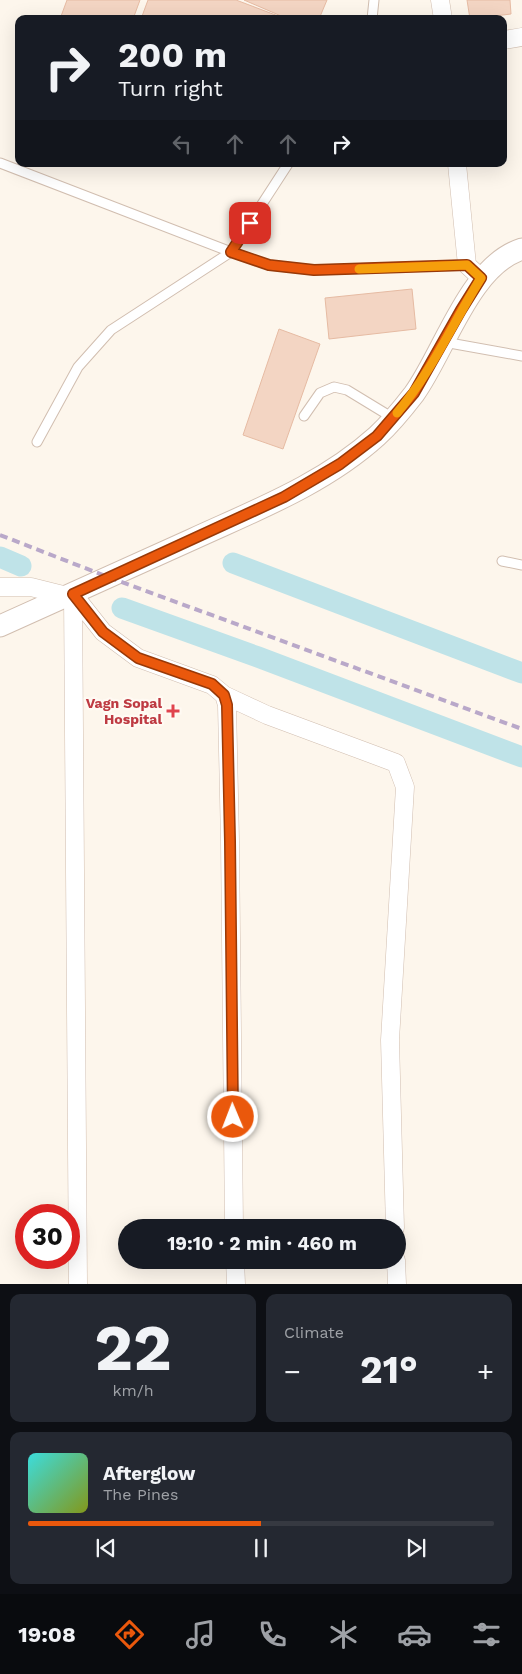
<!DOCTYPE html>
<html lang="en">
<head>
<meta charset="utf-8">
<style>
  body { margin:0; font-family:"Work Sans",sans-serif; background:#242831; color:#f1f3f6; height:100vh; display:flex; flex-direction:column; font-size:19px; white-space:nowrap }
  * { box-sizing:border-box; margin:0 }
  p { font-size:16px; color:#9ea1a6 }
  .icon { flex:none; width:28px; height:28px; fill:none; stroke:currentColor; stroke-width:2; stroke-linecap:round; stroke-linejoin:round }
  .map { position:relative; height:1284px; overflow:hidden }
  .details { display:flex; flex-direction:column; gap:10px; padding:10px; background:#0d0f14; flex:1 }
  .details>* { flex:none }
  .banner { position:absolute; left:15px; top:15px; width:492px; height:152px; border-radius:10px; box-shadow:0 5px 20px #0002; background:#171b24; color:#f1f3f6; overflow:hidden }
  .speed { position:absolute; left:15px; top:1204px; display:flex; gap:10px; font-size:25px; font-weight:700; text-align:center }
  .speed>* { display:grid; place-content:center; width:65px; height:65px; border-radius:50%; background:#171b24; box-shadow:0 5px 20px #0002; line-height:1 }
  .speed .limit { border:8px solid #d22; background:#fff; color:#111 }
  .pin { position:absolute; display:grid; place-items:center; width:42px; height:42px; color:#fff; margin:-21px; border-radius:10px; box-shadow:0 2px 8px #0006 }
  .me { position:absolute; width:55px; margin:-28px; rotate:359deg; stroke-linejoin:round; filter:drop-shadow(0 0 4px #0008) }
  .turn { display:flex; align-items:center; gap:18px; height:105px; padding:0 20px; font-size:22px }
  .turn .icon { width:65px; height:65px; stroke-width:2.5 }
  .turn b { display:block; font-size:35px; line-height:42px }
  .lanes { display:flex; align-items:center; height:48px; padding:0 20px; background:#0003; justify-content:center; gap:25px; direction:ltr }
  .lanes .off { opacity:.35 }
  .big { font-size:38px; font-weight:700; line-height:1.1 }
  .details .card { flex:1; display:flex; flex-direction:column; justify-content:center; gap:8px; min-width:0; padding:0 18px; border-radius:10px; background:#242831 }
  .details .dial { align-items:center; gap:0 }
  .dial b { font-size:65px; line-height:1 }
  .song { display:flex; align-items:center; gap:15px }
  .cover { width:60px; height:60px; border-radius:8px; background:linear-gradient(135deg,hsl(180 70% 55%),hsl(70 70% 35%)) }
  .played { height:5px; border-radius:2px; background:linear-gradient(90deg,#ea580c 50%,#363941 50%) }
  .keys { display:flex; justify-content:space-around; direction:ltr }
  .heat { display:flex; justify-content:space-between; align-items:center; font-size:28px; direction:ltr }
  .details .tiles { flex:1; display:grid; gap:10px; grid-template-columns:1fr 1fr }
  .card:last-child { grid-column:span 2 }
  .trip { position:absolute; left:118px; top:1219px; width:288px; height:50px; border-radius:25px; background:#171b24; box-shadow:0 5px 20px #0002; font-weight:700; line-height:50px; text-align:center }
  .tab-bar { display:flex; height:80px; justify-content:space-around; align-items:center; background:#090b0e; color:#9ea1a6 }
  .tab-bar .icon { width:35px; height:35px }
  .tab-bar .current { color:#ea580c }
  .tab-bar b { font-size:22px; color:#f1f3f6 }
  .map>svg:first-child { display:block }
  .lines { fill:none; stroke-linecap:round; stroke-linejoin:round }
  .canal { stroke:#bfe3e8; stroke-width:21 }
  .building { fill:#f3d5c3; stroke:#e6bba3 }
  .service-casing { stroke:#d1beb0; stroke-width:11 }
  .minor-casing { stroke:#d1beb0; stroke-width:19 }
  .tertiary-casing { stroke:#d1beb0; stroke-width:23 }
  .service { stroke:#fff; stroke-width:9 }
  .minor { stroke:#fff; stroke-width:18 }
  .tertiary { stroke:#fff; stroke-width:21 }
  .rail { stroke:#b9a8c9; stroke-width:4; stroke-dasharray:8 5; stroke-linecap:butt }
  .route-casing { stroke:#983908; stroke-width:12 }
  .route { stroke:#ea580c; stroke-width:9 }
  .slow { stroke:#f59e0b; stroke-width:9 }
  .health-dot { fill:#e0444e; stroke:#fffaf3; stroke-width:2 }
  .labels { text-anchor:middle; stroke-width:4.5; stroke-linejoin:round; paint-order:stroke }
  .health-label { font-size:14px; font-weight:bold; fill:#be3a42; stroke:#fffaf3; text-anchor:end }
</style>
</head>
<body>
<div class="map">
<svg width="522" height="1284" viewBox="0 0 522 1284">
  <rect width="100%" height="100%" fill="#fdf6ec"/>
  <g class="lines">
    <path class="canal" d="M0,557L21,566
      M233,563L522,673
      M122,608L258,657L522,757"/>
  </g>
  <path class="building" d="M67,0H140L133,19H60Z
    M148,0H236L286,19H141Z
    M244,0H327L319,19H288Z
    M467,0H510L511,14L470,19Z
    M412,289L416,329L329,339L325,298Z
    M279,329L320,344L283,449L243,435Z"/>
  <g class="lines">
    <defs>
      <path id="service" d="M372,19L374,0
        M0,163L231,252L269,265L314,270L467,265
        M444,342L522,356
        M304,416L320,393L334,387L347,390L393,418
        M37,442L78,367L111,330L231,252L288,164
        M502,561L522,565"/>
      <path id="minor" d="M440,0L443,19
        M504,40L522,37
        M457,164L467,265L481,278
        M0,587H31L67,596
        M73,594L103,632L138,658L212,685L224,695L267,715L396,763L405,787L390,1040L395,1228
        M73,594L78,1284
        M224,695L227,705L230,841L234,1228
        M235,1260L236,1284
        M396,1260L397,1284"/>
      <path id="tertiary" d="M0,626C64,597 128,568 193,539C256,510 324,484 377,436C389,425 404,407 414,394C445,351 469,266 522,249"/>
    </defs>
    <use href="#service" class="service-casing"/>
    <use href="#minor" class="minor-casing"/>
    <use href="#tertiary" class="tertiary-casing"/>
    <use href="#service" class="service"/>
    <use href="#minor" class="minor"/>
    <use href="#tertiary" class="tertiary"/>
    <path class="rail" d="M0,535L108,577L522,729"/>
  </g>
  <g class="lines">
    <defs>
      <path id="route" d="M233,1117L230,841L227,705L224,695L212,684L138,658L103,632L73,594L284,497L340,464L377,436L414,393L461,310L481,278L467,265L314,270L269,265L231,252L250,223"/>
    </defs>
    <use href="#route" class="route-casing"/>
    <use href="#route" class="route"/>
    <path class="slow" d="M359,269L467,265L481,278C453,323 431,373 397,413"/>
  </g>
  <path class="health-dot" d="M170.5 703.5h5v5h5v5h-5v5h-5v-5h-5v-5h5z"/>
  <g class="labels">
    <g class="health-label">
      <text x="162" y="708">Vagn Sopal<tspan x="162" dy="16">Hospital</tspan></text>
    </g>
  </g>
</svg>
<div class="speed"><div class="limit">30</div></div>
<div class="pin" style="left:250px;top:223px;background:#d93025"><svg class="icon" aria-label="arrive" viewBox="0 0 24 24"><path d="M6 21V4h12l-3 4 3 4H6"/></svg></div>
<svg class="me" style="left:233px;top:1117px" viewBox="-20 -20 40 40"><circle r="17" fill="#ea580c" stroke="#fff" stroke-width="3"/><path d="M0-11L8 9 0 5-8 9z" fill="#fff"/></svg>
<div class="trip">19:10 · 2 min · 460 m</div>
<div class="banner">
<div class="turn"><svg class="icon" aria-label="right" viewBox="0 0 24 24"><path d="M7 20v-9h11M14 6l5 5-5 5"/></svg><div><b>200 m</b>Turn right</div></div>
<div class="lanes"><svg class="icon off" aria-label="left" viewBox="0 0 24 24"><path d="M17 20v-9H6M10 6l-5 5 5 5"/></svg><svg class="icon off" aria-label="ahead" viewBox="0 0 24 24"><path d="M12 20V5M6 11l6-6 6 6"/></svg><svg class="icon off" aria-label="ahead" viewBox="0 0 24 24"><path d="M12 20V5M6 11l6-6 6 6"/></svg><svg class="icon" aria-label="right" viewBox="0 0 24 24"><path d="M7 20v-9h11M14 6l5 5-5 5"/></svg></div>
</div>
</div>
<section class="details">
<div class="tiles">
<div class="card dial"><b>22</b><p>km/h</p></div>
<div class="card"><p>Climate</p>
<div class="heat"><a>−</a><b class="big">21°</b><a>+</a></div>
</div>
<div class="card">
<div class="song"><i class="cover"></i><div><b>Afterglow</b><p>The Pines</p></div></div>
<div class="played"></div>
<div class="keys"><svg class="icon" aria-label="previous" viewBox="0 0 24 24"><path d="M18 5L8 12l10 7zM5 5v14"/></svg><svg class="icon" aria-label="pause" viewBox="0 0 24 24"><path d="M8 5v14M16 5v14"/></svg><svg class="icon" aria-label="next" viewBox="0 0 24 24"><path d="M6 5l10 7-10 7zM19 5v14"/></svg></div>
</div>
</div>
</section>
<nav class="tab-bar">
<b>19:08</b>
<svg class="icon current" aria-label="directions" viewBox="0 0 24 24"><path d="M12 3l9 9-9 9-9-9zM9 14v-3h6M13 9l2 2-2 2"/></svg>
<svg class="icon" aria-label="music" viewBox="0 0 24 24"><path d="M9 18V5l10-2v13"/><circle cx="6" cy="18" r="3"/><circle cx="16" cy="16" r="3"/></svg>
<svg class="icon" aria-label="phone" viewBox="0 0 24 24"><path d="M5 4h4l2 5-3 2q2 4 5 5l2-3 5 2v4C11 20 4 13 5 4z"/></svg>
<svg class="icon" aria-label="climate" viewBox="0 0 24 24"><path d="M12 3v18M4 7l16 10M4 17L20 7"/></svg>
<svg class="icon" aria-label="car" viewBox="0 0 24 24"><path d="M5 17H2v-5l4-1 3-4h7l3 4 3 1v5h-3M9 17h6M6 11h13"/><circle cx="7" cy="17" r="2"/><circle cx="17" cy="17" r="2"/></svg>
<svg class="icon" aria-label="filters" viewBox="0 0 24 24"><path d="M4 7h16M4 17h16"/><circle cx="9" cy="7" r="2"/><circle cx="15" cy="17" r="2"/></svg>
</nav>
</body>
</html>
